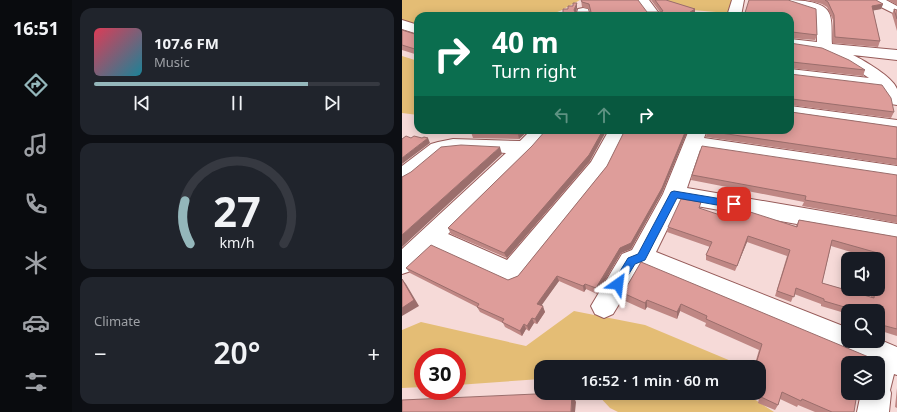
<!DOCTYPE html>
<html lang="en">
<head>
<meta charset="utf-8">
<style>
  body { margin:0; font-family:"Noto Sans",sans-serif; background:#20242c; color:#f1f3f6; height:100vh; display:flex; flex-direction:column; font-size:15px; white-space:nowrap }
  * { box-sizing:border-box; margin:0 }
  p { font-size:13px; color:#9ea1a6 }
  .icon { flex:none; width:22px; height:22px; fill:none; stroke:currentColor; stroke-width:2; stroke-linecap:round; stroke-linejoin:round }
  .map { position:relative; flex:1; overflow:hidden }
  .drawer { display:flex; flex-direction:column; gap:8px; padding:8px; background:#0d0f14; width:330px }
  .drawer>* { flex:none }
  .guide { position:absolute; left:12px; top:12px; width:380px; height:122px; border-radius:12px; box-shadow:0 2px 10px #0003; background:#0b6e4f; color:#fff; overflow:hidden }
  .fabs { position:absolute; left:439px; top:252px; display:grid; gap:8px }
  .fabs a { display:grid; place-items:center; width:44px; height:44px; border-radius:8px; background:#171b24; box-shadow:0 2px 10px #0003; font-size:20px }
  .speed { position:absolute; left:12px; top:348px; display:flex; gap:8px; font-size:20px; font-weight:700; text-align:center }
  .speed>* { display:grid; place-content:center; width:52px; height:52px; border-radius:50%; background:#171b24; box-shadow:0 2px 10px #0003; line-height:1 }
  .speed .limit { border:6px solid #d22; background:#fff; color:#111 }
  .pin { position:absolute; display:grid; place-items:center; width:34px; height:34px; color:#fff; margin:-17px; border-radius:8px; box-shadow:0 2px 6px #0006 }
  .me { position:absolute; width:44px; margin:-22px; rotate:31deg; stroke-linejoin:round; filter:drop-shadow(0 0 3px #0008) }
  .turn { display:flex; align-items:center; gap:14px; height:84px; padding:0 12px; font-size:18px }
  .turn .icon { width:52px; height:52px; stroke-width:2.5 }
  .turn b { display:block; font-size:28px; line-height:34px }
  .lanes { display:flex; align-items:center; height:38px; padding:0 12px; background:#0003; justify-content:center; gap:20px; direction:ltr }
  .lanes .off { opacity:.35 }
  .big { font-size:30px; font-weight:600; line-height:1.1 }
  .drawer .tile { flex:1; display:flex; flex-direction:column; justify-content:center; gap:6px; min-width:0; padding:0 14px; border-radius:12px; background:#20242c }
  .drawer .dial { align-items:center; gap:0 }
  .dial svg { height:104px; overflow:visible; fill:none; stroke:#363941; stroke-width:7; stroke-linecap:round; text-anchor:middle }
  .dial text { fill:#f1f3f6; stroke:none }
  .song { display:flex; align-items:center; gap:12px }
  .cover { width:48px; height:48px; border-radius:6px; background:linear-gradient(135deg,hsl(350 70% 55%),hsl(190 70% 35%)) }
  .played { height:4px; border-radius:2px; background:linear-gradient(90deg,#94b7bb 75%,#363941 75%) }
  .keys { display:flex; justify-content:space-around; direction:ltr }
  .heat { display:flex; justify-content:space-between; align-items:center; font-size:22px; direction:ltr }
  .trip { position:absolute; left:132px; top:360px; width:232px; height:40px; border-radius:12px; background:#171b24; box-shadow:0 2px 10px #0003; font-weight:600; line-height:40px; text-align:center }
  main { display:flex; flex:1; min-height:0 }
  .menu { display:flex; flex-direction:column; width:72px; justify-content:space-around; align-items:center; background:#090b0e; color:#9ea1a6 }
  .menu .icon { width:28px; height:28px }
  .menu .selected { color:#94b7bb }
  .menu b { font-size:18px; color:#f1f3f6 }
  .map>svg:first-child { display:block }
  .green { fill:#e4bd75 }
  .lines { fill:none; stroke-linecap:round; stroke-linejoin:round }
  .minor-casing { stroke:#975b59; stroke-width:2 }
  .minor { fill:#fff; fill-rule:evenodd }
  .wall { fill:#bf8784; fill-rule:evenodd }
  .shaded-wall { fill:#9b6e6c }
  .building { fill:#de9d9a; stroke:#9b6e6c; fill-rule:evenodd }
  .route { fill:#1a73e8; stroke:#114b97 }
</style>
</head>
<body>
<main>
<nav class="menu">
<b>16:51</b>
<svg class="icon selected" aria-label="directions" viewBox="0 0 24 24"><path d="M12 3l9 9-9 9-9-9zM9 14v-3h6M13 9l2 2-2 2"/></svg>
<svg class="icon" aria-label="music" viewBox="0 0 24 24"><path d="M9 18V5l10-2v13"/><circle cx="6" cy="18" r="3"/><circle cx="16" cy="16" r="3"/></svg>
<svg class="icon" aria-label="phone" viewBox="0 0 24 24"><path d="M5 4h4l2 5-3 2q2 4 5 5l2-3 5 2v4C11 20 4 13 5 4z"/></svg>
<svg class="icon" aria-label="climate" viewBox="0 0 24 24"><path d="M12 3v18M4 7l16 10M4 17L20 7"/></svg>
<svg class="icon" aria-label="car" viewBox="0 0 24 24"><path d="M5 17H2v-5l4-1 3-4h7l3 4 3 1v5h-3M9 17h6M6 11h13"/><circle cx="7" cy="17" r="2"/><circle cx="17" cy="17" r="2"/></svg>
<svg class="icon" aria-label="filters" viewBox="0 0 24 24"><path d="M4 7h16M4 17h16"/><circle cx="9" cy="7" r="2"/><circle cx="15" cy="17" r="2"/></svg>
</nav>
<section class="drawer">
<div class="tile">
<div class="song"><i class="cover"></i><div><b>107.6 FM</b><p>Music</p></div></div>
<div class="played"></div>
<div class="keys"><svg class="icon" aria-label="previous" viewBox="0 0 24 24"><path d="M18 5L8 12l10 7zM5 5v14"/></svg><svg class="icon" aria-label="pause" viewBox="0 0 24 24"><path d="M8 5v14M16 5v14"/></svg><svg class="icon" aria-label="next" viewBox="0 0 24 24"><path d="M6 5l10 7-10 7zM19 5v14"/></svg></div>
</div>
<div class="tile dial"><svg viewBox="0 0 100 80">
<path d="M14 69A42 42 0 1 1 86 69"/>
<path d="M14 69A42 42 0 0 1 10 36" stroke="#94b7bb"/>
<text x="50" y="56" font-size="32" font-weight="700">27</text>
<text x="50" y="72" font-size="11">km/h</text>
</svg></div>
<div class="tile"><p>Climate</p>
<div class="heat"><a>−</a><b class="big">20°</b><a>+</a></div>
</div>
</section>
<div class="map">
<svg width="495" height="412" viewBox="0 0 495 412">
  <rect width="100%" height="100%" fill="#f6dad8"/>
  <path class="green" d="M0,0H178L158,11L144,16H16V25L0,20Z
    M266,0H330L326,13L290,10L268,4Z
    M0,56L16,61V115L0,113Z
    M172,311L243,325L329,361L331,367H139V379L55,385V357H21V387L0,388V330L19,322L124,346Z
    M194,393H343L372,412H216L208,408Z"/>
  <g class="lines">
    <defs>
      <path id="minor" d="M234,0H247L259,16H245Z
        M330,0H342L339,16H325Z
        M381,0C393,0 422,0 427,13C431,21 429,35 430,44L495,50V60L451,55C463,61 491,77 495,89C495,94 495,101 495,105L489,104L478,89L388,79V69L467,78L446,64L419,52L388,47V39L415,42L414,13L383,3Z
        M469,0H484L495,6V15L471,3Z
        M181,8L186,9L188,16H174L176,9Z
        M0,20L16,25V34L0,29Z
        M388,106L495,120V132L388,116Z
        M129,130H149L130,151L46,234L105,260L189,162L207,130H225L204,171L118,280L109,284L100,280L32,249L9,271L0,274V249L104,153C91,152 52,148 42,153C27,160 18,179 0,184V166L29,144L36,142L51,139L118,141Z
        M287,130H305L302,138L495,166V180L298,150L285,188L495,224V242L278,203L254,252L446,328V341H476V339L495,347V375L492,374L488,390L489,393L487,412H455L459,393H476V363H465L239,268L211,314L202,318L193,314L189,306L220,254L230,250L261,194Z"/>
    </defs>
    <use href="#minor" class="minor-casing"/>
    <use href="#minor" class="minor"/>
  </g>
  <path class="wall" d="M179,0L245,12H258L249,0H264L293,9V14L161,16L175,8L174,12H188L187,9L180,7Z
    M405,0H474L481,4L479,9L471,10L478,41L476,47L431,43V20L425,7L420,4Z
    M486,0H495V5Z
    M492,9L495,10V31L490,14Z
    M388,16L415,35L413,40L388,38V43L463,70L461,76L388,68V74L492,112L489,118L388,105V110L389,112L495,127V165L304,137L305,131Z
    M0,30L16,35V55L0,50Z
    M72,130H127L117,139L71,138L69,132Z
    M223,130H286L260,193L229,249L219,253L195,294L184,289L182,292L157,281L139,305L143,312L135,324L132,323L127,331L124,329L120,336L103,327L101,323L78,312L75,307L8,273L4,268L106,280L116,276L205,166Z
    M130,146L188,161L105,258L49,234L46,228Z
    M290,175H495V223L400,206L402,202L289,180Z
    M298,209L324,217L394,226L397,220L495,237V336L476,330V311H446V314L419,306V304L392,294L389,302L373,296L385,256L345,242L333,271L304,260V255L308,247L265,232L266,227ZM429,246L472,259H476V289H469V297L420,283Z
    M239,262L446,363L452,412H413L396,405L395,407L378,399L376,405L373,410L356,403L359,390L357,389V367H352L357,350L303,326L304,323L278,311L275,319L245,307L243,310L221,300V293Z
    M495,388V408L493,407Z"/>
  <path class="shaded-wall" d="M175,3V8L173,16L172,10Z
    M481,4L479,9L469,11L470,6Z
    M293,9V14L290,16H282Z
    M120,130H127L117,139L116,134Z
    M201,130H205L188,161L105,258L102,253Z
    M284,130H286L260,193L229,249L219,253L195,294L194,288Z
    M26,138L28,143L0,164V158Z
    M98,147L100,154L0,247V235Z
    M346,236L345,242L333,271L335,266Z
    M155,276L157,281L137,309L135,304Z
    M0,279L4,284L17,306L0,316Z
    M183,284L184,289L182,292L181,286Z
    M245,300V307L243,310V303Z
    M279,304L278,311L275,319V312Z
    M141,306L143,312L135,324L133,319Z
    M130,318L132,323L127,331L125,326Z
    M122,324L124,329L120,336L118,331Z
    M170,393L174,402L173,412H169Z"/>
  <path class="building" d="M179,0H236L245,12H259L261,11L253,0H264L293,9L282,16H161V9H166V6H171V3H175L172,10L173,12H189L187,4L180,2Z
    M347,0H386L414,9L415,35L390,32L388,34V16H342Z
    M423,0H474L481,4L470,6L478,41L433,37L432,15L426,2Z
    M492,9L495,10V19Z
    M0,30L16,35V50L0,45Z
    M388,37V43L420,48L447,60L463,70L390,62L388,63Z
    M388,64V74L480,85L489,98L492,112L390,99L388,100V110L389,112L495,127V159L305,131V130H388Z
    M72,130H120L116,134L69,132Z
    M144,130H201L187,155L102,253L46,228L130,146Z
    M223,130H284L260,188L229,243L218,248L194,288L183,284L181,286L155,276L135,304L141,306L133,319L130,318L125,326L122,324L118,331L100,322L102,319L75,307L77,304L4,268L29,245L106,280L116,276L205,166Z
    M4,136L9,138L12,136L20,138L22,137L26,138L0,158V139Z
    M59,145L98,147L0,235V177L9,172L39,147Z
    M300,146L495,175V216L403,200L404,196L290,175Z
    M279,199L299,202L297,208L324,217L329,208L342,210L395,227L397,220L495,237V329L476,324V311H456L422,301V299L394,288L392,297L375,291L388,250L346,236L335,266L304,255L310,242L266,227ZM430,240L476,253L475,259H476V289H473L472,298L420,283Z
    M239,262L469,358L468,363H446V393H455L452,412H430L400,399L399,401L380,392L376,405L359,397L363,384L357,382V367H353L360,344L304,319L305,316L279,304L275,312L245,300L243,303L221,293Z
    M0,279L12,300L0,308Z
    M156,393H170L169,412H0V400Z"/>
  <path class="route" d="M272,191L332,201L336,204L332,208L275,198L243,260L233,264L219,287L216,288L212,287L210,284L212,281L226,258L236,254L269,192Z"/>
</svg>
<div class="fabs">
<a><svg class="icon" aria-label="sound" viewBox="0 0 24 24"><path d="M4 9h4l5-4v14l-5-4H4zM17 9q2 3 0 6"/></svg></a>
<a><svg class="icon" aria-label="search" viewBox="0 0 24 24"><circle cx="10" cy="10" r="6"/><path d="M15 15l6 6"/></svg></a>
<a><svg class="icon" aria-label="layers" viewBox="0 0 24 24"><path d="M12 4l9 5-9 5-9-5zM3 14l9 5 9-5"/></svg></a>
</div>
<div class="speed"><div class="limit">30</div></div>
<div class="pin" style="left:332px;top:204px;background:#d93025"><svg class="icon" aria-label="arrive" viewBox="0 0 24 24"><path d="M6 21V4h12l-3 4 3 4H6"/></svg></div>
<svg class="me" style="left:216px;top:284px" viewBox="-20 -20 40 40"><path d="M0-17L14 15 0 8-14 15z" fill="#1a73e8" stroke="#fff" stroke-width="4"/></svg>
<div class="trip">16:52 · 1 min · 60 m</div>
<div class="guide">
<div class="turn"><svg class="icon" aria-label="right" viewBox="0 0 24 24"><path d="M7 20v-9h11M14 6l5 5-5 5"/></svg><div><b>40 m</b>Turn right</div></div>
<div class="lanes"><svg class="icon off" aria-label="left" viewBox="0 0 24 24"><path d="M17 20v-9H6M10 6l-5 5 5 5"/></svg><svg class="icon off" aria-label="ahead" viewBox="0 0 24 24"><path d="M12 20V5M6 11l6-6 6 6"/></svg><svg class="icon" aria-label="right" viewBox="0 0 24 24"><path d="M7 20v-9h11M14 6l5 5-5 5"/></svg></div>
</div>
</div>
</main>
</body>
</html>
